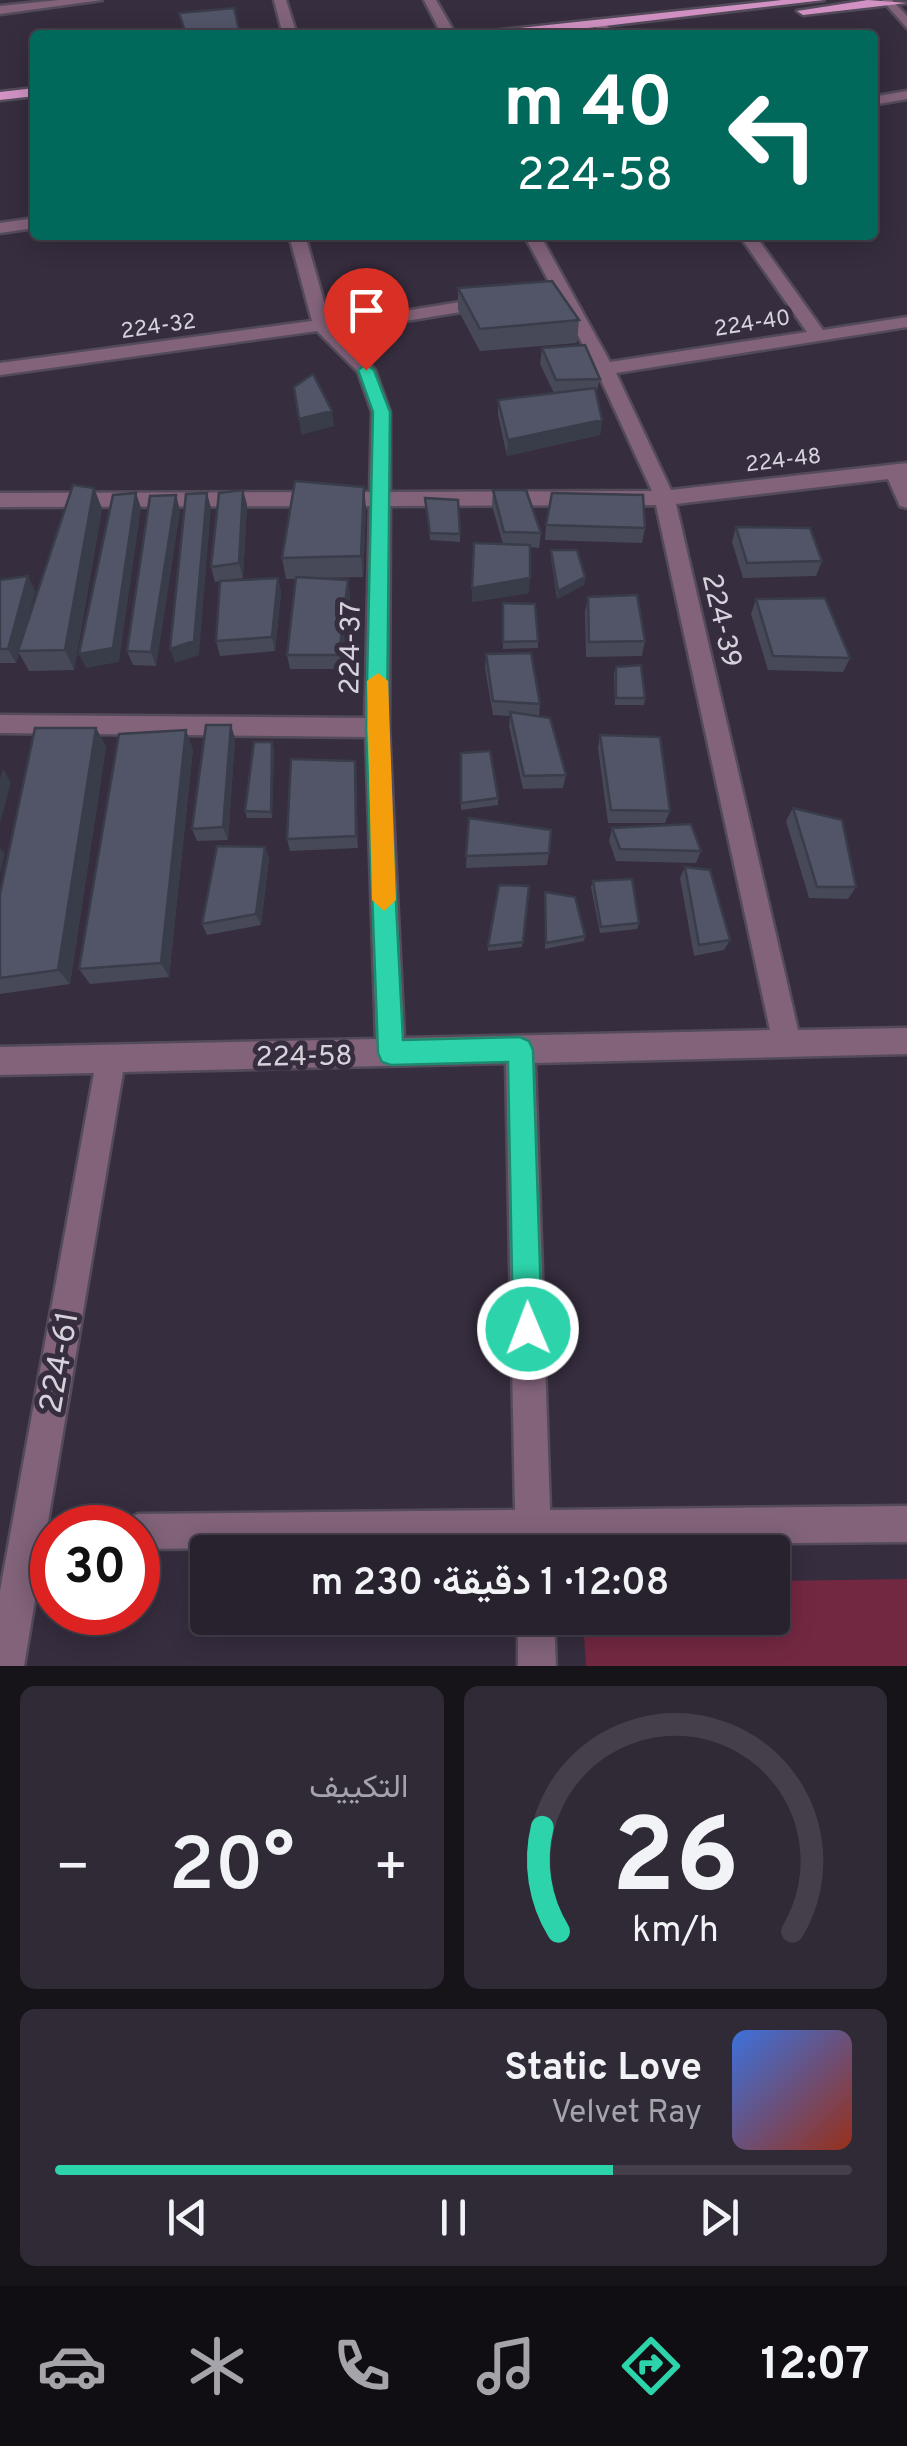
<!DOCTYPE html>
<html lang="ar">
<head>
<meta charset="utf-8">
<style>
  body { margin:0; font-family:Overpass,Vazirmatn,sans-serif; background:#302a36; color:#f1f3f6; direction:rtl; height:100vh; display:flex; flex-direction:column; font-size:38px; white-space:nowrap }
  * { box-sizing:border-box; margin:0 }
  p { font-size:32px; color:#a5a4aa }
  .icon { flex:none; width:55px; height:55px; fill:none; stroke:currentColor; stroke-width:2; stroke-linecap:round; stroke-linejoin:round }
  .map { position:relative; height:1666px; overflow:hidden; direction:ltr }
  .details { display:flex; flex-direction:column; gap:20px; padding:20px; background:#161319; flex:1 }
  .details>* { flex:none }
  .guide { position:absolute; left:30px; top:30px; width:848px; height:210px; border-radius:10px; box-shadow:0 5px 25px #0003,0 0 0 2px #443f4a; direction:rtl; background:#00695c; color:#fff; overflow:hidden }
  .speed { position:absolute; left:30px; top:1505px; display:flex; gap:20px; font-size:50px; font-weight:700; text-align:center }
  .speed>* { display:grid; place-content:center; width:130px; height:130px; border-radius:50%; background:#28222e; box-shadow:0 5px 25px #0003,0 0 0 2px #443f4a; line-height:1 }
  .speed .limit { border:15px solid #d22; background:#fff; color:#111 }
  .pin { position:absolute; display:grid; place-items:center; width:85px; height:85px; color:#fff; margin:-102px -42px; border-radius:50% 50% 50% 0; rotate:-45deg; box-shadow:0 0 10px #0007 }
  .pin .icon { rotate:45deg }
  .me { position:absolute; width:110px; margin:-55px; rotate:359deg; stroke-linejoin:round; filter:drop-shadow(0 0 8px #0008) }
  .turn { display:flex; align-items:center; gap:35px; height:210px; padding:0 40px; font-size:45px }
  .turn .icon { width:130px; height:130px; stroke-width:2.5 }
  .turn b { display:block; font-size:70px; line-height:85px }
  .big { font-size:75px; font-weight:600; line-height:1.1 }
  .details .widget { flex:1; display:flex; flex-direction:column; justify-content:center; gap:15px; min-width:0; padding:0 35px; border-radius:15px; background:#302a36 }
  .details .dial { align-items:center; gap:0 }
  .dial svg { height:260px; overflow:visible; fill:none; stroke:#443f4a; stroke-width:7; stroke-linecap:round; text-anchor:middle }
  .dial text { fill:#f1f3f6; stroke:none }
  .song { display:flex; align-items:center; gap:30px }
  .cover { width:120px; height:120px; border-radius:15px; background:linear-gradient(135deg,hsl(220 70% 55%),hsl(10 70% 35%)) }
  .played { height:10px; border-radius:5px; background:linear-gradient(90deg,#2dd4ab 70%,#443f4a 70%) }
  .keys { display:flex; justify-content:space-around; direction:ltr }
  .heat { display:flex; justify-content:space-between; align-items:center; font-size:55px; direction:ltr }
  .details .tiles { flex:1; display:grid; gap:20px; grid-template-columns:1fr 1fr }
  .widget:last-child { grid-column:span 2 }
  .trip { position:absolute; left:190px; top:1535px; width:600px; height:100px; border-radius:10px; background:#28222e; box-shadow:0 5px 25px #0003,0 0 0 2px #443f4a; font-weight:600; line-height:100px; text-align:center; direction:rtl }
  .dock { display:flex; height:160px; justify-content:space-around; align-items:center; background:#100e12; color:#a5a4aa }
  .dock .icon { width:70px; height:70px }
  .dock .current { color:#2dd4ab }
  .dock b { font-size:45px; color:#f1f3f6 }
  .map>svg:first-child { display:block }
  .green { fill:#732842 }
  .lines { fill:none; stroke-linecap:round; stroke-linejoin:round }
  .minor-casing { stroke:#534b5a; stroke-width:5 }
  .major-casing { stroke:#534b5a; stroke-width:5 }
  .minor { fill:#82637a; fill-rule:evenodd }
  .major { fill:#d192c3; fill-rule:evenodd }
  .wall { fill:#474959 }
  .shaded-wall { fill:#393c49 }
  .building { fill:#525568; stroke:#393c49; stroke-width:2.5 }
  .route { fill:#2dd4ab; stroke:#1d8a6f; stroke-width:2.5 }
  .slow { fill:#f59e0b }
  .labels { text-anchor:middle; stroke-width:10; stroke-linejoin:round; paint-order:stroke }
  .far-street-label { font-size:22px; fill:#d7d1dc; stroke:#362d3e }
  .street-label { font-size:28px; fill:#d7d1dc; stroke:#362d3e }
  .near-street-label { font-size:32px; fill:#d7d1dc; stroke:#362d3e }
</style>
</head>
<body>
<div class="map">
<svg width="907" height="1666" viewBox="0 0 907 1666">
  <rect width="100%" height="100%" fill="#362d3e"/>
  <path class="green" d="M907,1579V1666H586L583,1618H772L773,1581Z"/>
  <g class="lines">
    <defs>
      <path id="minor" d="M59,0H102L0,14V6Z
        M274,0H286L297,35H283Z
        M424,0H436L456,35H442Z
        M882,0H892L907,16V28Z
        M593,20H603L614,35H600Z
        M907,91V99L872,105V97Z
        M35,218V228L0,233V223Z
        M289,235H305L330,323L491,297L500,302L491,307L339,332L375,370L390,412V492L652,491L596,369L524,235H540L610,362L807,332L739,235H755L823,330L907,317V327L616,373L671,490L907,463V508L900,506L888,479L676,504L798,1030L907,1028V1054L535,1063L550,1510L907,1506V1542L552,1545V1552H516V1546L138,1549V1528H122L126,1520L138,1514L515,1510L506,1063L123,1072L24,1666H0V1591L94,1073L0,1075V1047L376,1039L366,737L0,733V715L365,718L370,506L0,507V493L370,492L372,412L358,372L317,331L0,375V363L312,321ZM656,505L770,1030L404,1038L389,728L390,506Z
        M518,1618H554L556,1666H518Z"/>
      <path id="major" d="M782,0H824L529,35H485L492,31Z
        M868,0L907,3L803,15L797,11Z
        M35,88V96L0,100V92Z"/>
    </defs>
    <use href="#minor" class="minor-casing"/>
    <use href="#major" class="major-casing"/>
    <use href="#minor" class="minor"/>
    <use href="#major" class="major"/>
  </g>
  <path class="wall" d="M458,288L579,320L577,343L480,351L458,310Z
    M542,348L600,379L596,394L602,420L600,435L507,456L498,415V400L554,393L540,364Z
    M94,488L102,509L74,670L29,671L19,653L16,663H0V580L28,576L35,591L25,628Z
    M243,490L247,505L243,578L226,580L278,578L281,593L275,651L220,656L216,641L220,581L215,582L211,567Z
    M493,490L541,533L539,548L530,547L529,593L472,602L503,544L492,506Z
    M425,498L460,534V542L430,540Z
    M366,508L363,577L319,578L350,595L341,669H290L287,655L296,579H286L282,558Z
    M180,510L156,666L133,665L127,651Z
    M546,525L645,528L642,543L545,540Z
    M736,527L822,561L816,576L743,578L732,542Z
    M551,550L585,577L584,585L557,599L551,558Z
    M588,597L645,641L642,656L586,657L585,612Z
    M756,599L850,658L843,672L768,670L751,614Z
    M503,603L538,641V648L503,649Z
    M486,654L540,704L539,717L566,775L563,788L523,789L509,726L510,716L493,715L485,668Z
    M616,667L645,698L644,705H615L614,674Z
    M96,728L106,747L70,984L0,994V894Z
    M600,735L670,811L665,823H608L598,748Z
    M235,738L228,840L197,841L192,829Z
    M193,749L169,977L90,984L79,969Z
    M274,749L272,818H247L245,811Z
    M461,753L498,798V805L461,810Z
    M356,774L358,848L290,851L287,839Z
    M793,808L856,887L848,899L809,898L786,821Z
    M469,818L549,853L547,865L466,868Z
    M612,828L701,851L696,863L616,861L609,841Z
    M265,847L269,859L261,925L207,935L202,924Z
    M685,867L730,940L724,950L694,956L680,878Z
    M593,881L639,923L637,929L600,933L591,887Z
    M529,886L522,947L488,951V946Z
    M545,892L585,936L584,941L545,949Z"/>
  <path class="shaded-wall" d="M332,411L334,426L301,435L299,419Z
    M602,420L600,435L507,456L508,440Z
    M364,487L366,508L363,577L361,556Z
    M94,488L102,509L74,670L65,650Z
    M243,490L247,505L243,578L239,563Z
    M136,493L141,508L119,662L86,668L79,654Z
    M207,493L211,508L199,655L175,663L170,649Z
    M176,495L180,510L156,666L151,652Z
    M28,576L35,591L16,663L8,649Z
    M585,577L584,585L557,599L558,591Z
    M278,578L281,593L275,651L272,637Z
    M530,578L529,593L472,602V588Z
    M348,580L350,595L341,669L339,655Z
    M231,725L235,738L228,840L223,827Z
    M96,728L106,747L70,984L58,970Z
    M186,730L193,749L169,977L161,963Z
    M272,742L274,749L272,818L271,812Z
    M355,761L356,774L358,848L356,836Z
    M3,769L11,782L0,824V779Z
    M265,847L269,859L261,925L256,914Z
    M0,848L5,854L0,873Z"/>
  <path class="building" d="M234,8L240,34L186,35L179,13Z
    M552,281L579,320L480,329L458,288Z
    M585,345L600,379L556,380L542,348Z
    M313,374L332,411L299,419L294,387Z
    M595,388L602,420L508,440L498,400Z
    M295,481L364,487L361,556L282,558Z
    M73,485L94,488L65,650L18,651Z
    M243,490L239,563L211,567L219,493Z
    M493,490H526L541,533L504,532Z
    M136,493L113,648L79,654L113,495Z
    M207,493L194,641L170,649L186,494Z
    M552,493L643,495L645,528L546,525Z
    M176,495L151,652L127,651L150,496Z
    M425,498L458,500L460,534L430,533Z
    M736,527L810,528L822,561L747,563Z
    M474,543L530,545V578L472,588Z
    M551,550H577L585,577L558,591Z
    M28,576L8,649H0V580Z
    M296,577L348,580L339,655H287Z
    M278,578L272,637L216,641L220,581Z
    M637,595L645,641L589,642L588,597Z
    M825,598L850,658L773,656L756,599Z
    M503,603L535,604L538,641L503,642Z
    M531,653L540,704L493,701L486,654Z
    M641,665L645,698H616V667Z
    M510,712L550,718L566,775L524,776Z
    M206,725H231L223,827L192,829Z
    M35,728H96L58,970L0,978V894Z
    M186,730L161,963L79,969L119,734Z
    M600,735L660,737L670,811L611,810Z
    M254,742H272L271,812L245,811Z
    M490,751L498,798L461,803V753Z
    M291,759L355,761L356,836L287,839Z
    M793,808L842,820L856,887H817Z
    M469,818L551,830L549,853L466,856Z
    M691,824L701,851L620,849L612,828Z
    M217,846L265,847L256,914L202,924Z
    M685,867L710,870L730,940L699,945Z
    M632,879L639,923L601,927L593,881Z
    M499,885L529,886L523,942L488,946Z
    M545,892L575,897L585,936L546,943Z"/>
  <path class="route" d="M366,364L374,370L390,412L387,728L403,1040L520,1037L529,1041L533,1050L542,1329L538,1339L528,1343L517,1339L513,1329L508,1062L391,1065L382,1062L378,1053L366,728L373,412L358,370Z"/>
  <path class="slow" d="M378,673L388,681L396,900L384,911L372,900L367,681Z"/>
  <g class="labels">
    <g class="far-street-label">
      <text transform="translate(752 322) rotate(-9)" y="8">224-40</text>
      <text transform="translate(158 325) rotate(-8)" y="8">224-32</text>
      <text transform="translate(783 459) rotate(-7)" y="8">224-48</text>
    </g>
    <g class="street-label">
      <text transform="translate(723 620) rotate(77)" y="10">224-39</text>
      <text transform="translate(349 648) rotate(-89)" y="10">224-37</text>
      <text transform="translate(304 1055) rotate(-1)" y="10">224-58</text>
    </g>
    <g class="near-street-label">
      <text transform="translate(58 1362) rotate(-80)" y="11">224-61</text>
    </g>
  </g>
</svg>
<div class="speed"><div class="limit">30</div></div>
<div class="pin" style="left:366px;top:370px;background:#d93025"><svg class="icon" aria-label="arrive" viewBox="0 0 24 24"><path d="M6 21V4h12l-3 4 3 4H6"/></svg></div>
<svg class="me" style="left:528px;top:1329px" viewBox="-20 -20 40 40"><circle r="17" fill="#2dd4ab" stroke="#fff" stroke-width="3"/><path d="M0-11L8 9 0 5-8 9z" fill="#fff"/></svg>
<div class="trip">12:08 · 1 دقيقة · 230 m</div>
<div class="guide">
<div class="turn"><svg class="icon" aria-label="left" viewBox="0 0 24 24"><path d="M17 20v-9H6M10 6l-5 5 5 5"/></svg><div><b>40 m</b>224-58</div></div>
</div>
</div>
<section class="details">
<div class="tiles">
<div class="widget dial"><svg viewBox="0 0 100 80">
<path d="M14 69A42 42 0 1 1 86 69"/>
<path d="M14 69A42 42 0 0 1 9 37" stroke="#2dd4ab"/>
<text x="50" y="56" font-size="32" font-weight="700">26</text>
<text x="50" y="72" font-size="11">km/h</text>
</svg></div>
<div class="widget"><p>التكييف</p>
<div class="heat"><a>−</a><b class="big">20°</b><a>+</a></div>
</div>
<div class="widget">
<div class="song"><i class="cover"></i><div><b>Static Love</b><p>Velvet Ray</p></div></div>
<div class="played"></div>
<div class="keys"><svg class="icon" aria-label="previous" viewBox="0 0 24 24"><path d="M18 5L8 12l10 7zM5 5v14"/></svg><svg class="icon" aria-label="pause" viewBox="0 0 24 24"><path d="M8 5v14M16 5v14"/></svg><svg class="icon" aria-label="next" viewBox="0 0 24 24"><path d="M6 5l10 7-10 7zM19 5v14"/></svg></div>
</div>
</div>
</section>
<nav class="dock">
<b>12:07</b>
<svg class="icon current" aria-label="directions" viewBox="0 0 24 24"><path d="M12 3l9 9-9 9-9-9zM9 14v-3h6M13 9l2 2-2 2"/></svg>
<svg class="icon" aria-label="music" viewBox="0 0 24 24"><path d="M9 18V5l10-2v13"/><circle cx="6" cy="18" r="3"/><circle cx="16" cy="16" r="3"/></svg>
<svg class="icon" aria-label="phone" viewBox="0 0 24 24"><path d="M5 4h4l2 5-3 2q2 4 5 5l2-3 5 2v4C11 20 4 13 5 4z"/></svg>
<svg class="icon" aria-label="climate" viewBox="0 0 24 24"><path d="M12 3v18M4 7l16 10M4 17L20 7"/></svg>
<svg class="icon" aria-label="car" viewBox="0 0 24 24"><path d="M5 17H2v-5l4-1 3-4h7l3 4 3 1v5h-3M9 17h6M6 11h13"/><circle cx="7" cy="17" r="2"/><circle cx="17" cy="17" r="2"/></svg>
</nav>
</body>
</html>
